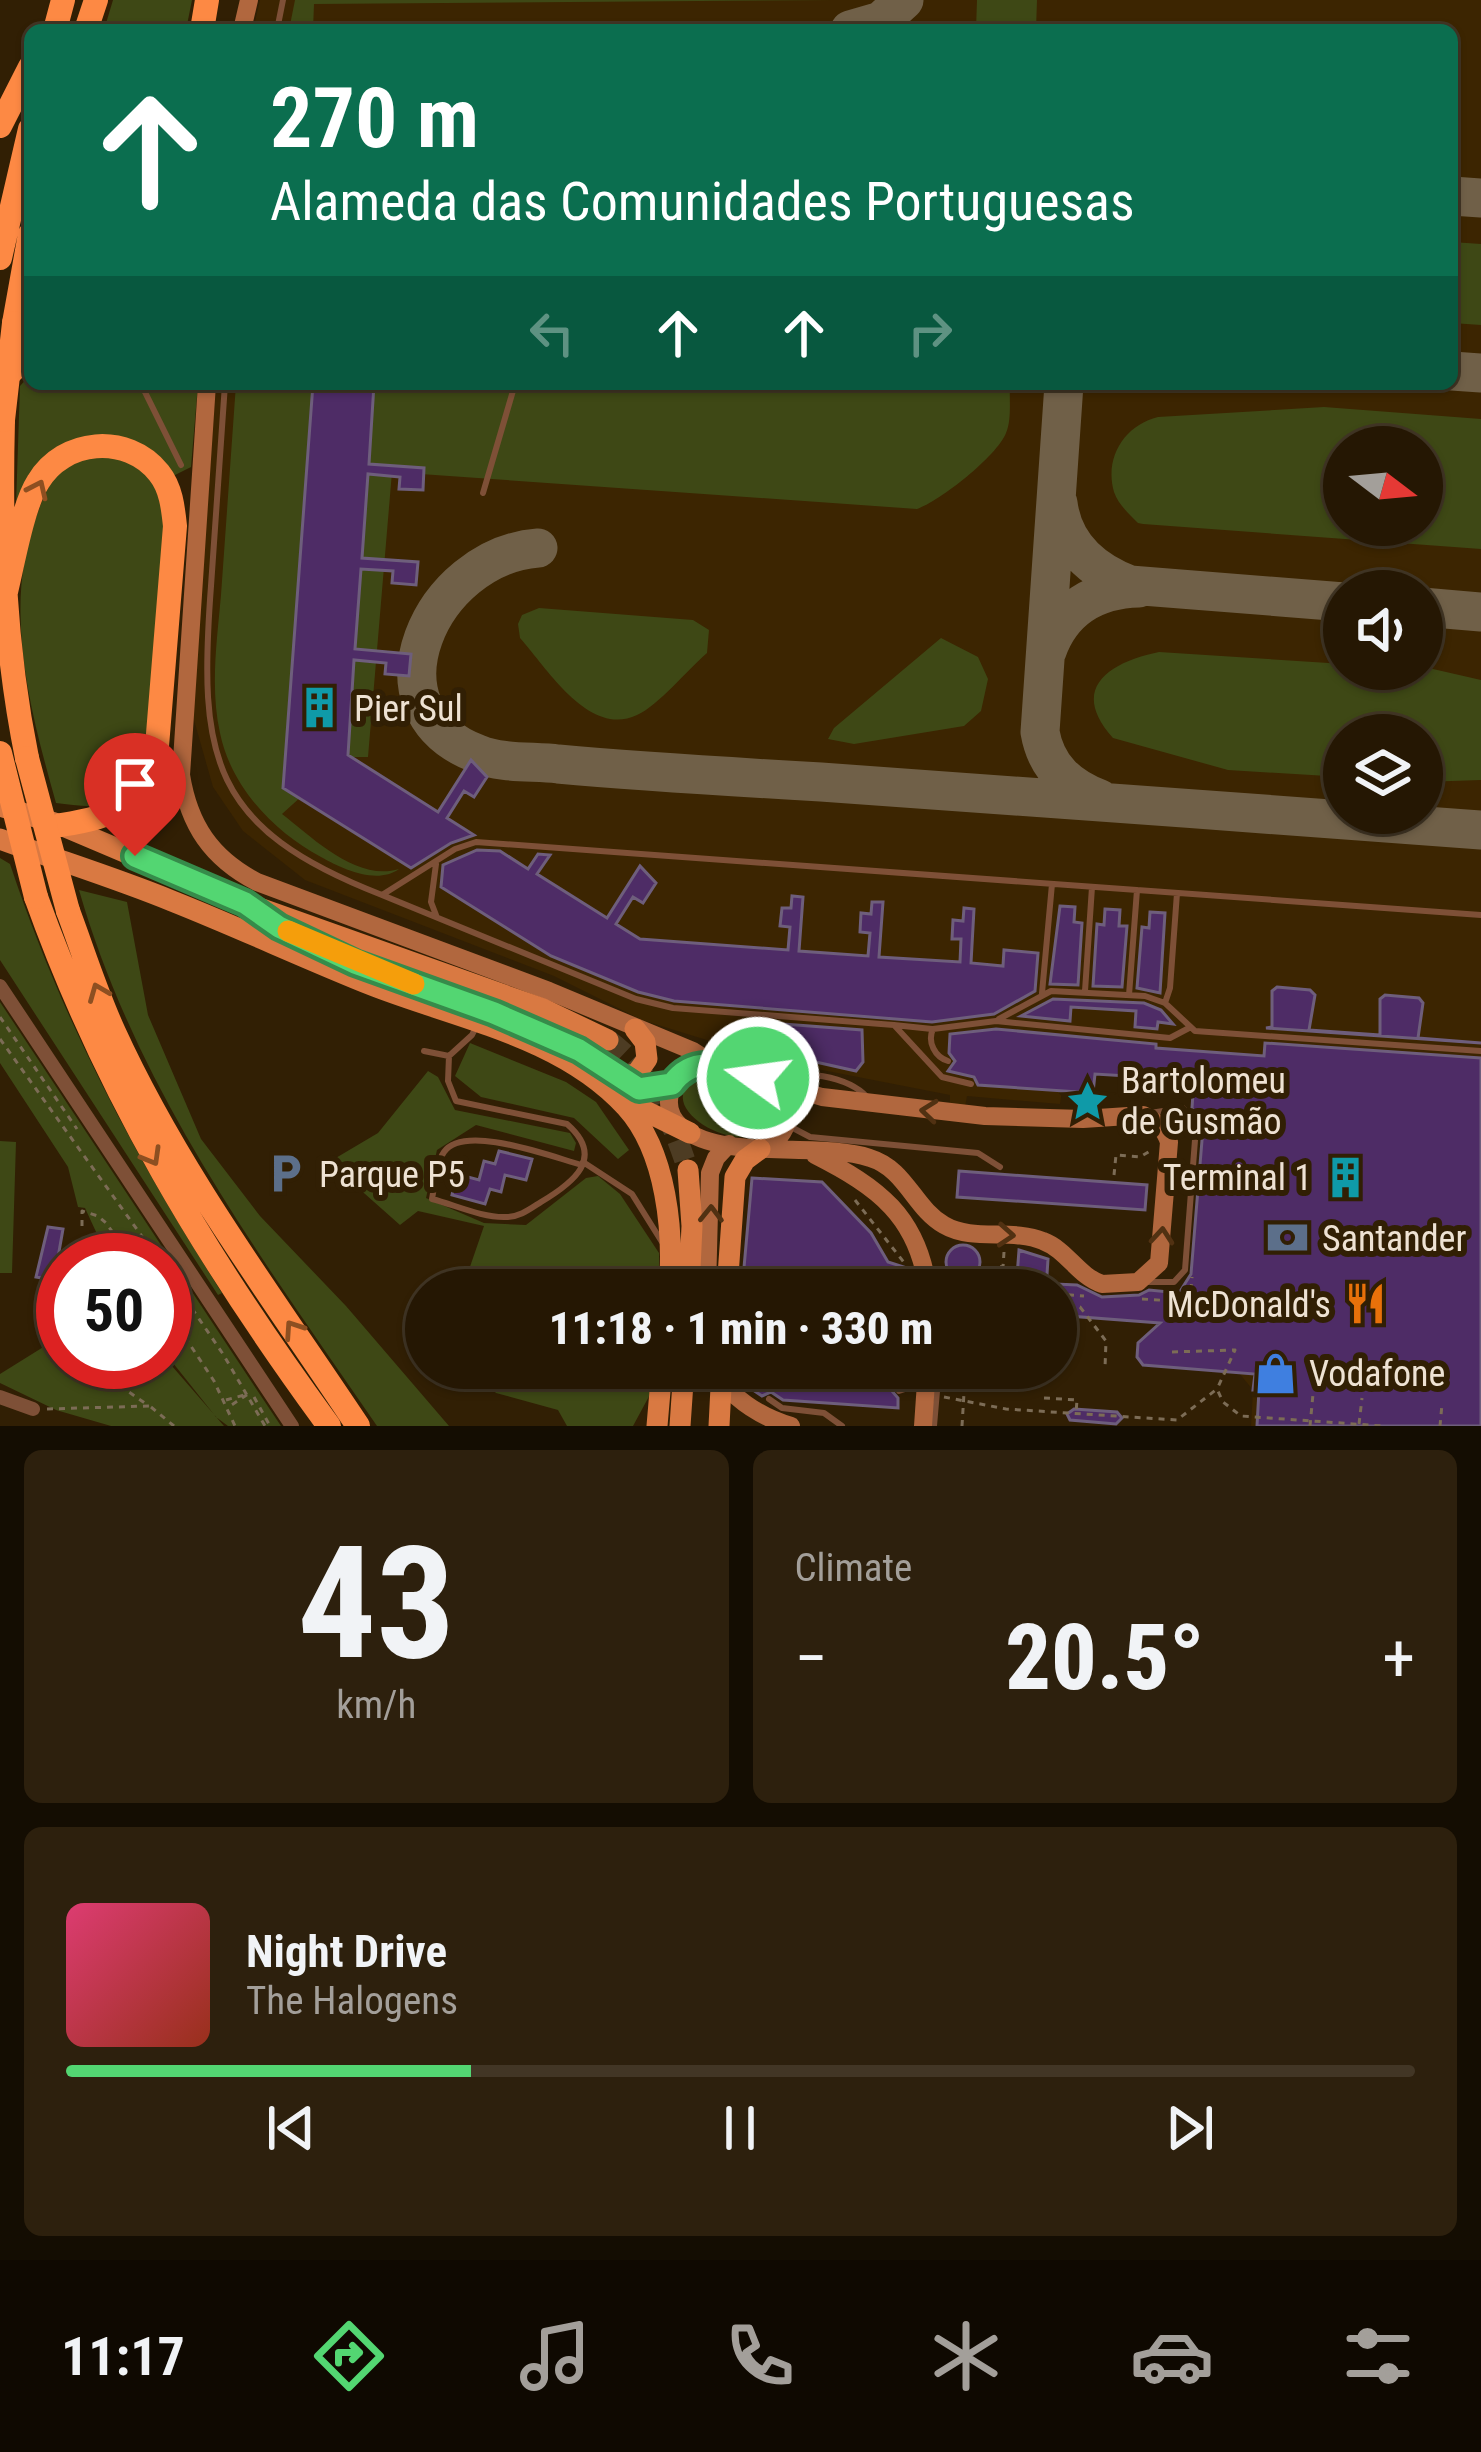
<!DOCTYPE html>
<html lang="en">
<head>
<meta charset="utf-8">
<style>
  body { margin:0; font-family:"Roboto Condensed",sans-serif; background:#2d200d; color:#f1f3f6; height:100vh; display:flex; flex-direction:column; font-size:45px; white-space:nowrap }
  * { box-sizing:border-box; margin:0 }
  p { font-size:39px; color:#a39f9a }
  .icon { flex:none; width:66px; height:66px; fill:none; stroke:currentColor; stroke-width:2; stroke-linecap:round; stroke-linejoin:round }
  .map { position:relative; height:1426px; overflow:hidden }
  .drawer { display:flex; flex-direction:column; gap:24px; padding:24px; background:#140d02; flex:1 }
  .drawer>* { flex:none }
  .banner { position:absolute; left:24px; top:24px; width:1434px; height:366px; border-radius:18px; box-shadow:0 3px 9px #0004,0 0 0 3px #423625; background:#0b6e4f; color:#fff; overflow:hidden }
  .needle { width:78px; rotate:106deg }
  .fabs { position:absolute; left:1323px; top:426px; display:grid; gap:24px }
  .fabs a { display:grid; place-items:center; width:120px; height:120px; border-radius:50%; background:#251703; box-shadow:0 3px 9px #0004,0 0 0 3px #423625; font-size:60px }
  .speed { position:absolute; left:36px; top:1233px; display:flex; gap:24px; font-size:60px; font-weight:700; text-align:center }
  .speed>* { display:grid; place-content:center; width:156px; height:156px; border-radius:50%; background:#251703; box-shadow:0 3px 9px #0004,0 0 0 3px #423625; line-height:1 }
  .speed .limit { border:18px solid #d22; background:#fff; color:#111 }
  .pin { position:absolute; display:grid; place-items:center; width:102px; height:102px; color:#fff; margin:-123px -51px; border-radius:50% 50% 50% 0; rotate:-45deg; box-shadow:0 0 12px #0007 }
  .pin .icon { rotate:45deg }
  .me { position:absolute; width:132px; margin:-66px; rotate:284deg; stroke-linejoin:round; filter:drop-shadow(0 0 9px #0008) }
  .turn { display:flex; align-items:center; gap:42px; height:252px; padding:0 48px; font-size:54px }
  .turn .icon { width:156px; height:156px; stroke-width:2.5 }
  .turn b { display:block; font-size:84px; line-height:102px }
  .lanes { display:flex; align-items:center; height:114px; padding:0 48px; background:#0003; justify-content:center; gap:60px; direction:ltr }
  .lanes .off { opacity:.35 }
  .big { font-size:90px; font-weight:800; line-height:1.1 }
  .drawer .widget { flex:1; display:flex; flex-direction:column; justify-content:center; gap:18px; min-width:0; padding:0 42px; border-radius:18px; background:#2d200d }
  .drawer .dial { align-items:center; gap:0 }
  .dial b { font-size:156px; line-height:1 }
  .song { display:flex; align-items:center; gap:36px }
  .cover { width:144px; height:144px; border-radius:18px; background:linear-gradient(135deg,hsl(340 70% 55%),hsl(10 70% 35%)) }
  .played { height:12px; border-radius:6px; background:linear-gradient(90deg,#53d672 30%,#423625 30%) }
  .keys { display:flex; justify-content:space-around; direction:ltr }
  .heat { display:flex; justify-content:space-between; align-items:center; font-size:66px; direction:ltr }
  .drawer .tiles { flex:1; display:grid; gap:24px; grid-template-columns:1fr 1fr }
  .widget:last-child { grid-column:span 2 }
  .trip { position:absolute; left:405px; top:1269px; width:672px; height:120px; border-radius:60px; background:#251703; box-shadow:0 3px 9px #0004,0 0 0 3px #423625; font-weight:800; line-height:120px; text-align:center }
  .tab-bar { display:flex; height:192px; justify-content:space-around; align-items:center; background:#0f0901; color:#a39f9a }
  .tab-bar .icon { width:84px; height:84px }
  .tab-bar .current { color:#53d672 }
  .tab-bar b { font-size:54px; color:#f1f3f6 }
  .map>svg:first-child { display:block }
  .built { fill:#3c2501; fill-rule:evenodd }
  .green { fill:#3e4815; fill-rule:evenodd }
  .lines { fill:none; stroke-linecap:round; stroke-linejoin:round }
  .taxiway { stroke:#706048; stroke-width:39 }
  .building { fill:#4e2c66; stroke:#6e5e7c; stroke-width:3 }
  .primary-tunnel { stroke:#4d3c23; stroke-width:21; stroke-dasharray:21 10; stroke-linecap:butt }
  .path { stroke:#7c6c56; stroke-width:3; stroke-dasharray:6 6; stroke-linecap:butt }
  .lane { stroke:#7e5037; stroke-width:6 }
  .street { stroke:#7e5037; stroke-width:14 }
  .secondary { stroke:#b1673e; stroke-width:18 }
  .primary { stroke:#d97942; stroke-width:21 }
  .highway { stroke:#fd8944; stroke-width:24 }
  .primary-bridge { stroke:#d97942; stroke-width:21 }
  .highway-bridge { stroke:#fd8944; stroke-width:24 }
  .oneway { stroke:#8d4f21 }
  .oneway2 { stroke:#513112 }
  .route-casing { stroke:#368b4a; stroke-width:30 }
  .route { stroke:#53d672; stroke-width:21 }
  .slow { stroke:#f59e0b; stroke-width:21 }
  .labels { text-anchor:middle; stroke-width:12; stroke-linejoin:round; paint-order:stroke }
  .poi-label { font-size:36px; fill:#eee2d3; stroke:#311f04; text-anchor:start }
</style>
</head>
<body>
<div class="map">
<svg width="1481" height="1426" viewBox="0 0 1481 1426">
  <rect width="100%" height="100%" fill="#311f04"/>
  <path class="built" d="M260,0H1481V1426H1251L1253,1390L1200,1326L1217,1081L1095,1074L1093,1093L1062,1091L1060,1104L967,1096L965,1107L950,1106V1095L771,1060L642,1020L554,976L305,880L243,831L213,787L192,713L216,384H1452V30H253ZM1344,447H1422V525H1344ZM1344,591H1422V669H1344ZM1344,735H1422V813H1344Z"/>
  <path class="green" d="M113,0H192L186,30H104Z
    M295,0H834L314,4L313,30H289Z
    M977,0H1037L1036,30H976Z
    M1452,242L1481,244V325L1452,323Z
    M30,375V384H198L191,467L173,476L146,449L65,446L15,535L20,386Z
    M236,384H1010C1009,399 1012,419 1006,433C997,456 940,501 917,509L392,472L368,757H345L282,814C313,838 357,882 399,869C377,885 342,869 321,857C274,832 231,787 220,733C210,688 217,640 221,595C226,525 231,454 236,384Z
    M1324,407L1481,419V549L1143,524L1138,523C1129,514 1118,504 1114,492C1104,457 1125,425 1158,417ZM1344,447H1422V525H1344Z
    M101,451C152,469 159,481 167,534C162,597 165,745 127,792C110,813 79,805 56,803C30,710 1,605 38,512C45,493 55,469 74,459C81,455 93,454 101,451Z
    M539,608L693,620L709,630L707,653C688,669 658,706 637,715C589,738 547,668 520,638L518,624L522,615Z
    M941,638L978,657L988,679L981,711L964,726L854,744L828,739L834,728Z
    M1159,652L1344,664V669H1433L1481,680V780L1422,782V735H1344V777L1228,770L1113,738C1068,688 1110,662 1159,652Z
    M0,858L10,864C62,1020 133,1154 222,1293L218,1295L0,960Z
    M79,890L127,902L148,1015L201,1139L260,1216L346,1306L449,1426H377C260,1256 137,1091 79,890Z
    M0,1002L259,1393L281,1426H228L216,1417L165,1353V1260H109L85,1208L78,1207L68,1167L0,1063Z
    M470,1043L566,1082L596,1102L629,1150L618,1159L574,1118L481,1097L455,1076Z
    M428,1071L438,1077L455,1110L570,1133L576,1143L574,1151L476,1125L437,1150L426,1198L484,1223L526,1225L586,1178L598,1176L620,1194L659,1253V1290H462L484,1226L418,1211L400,1225L329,1162L378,1133Z
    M702,1075C726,1074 762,1084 773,1106C776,1178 632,1108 702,1075Z
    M0,1141L16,1142L12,1273H0Z
    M53,1341L63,1344V1362H165V1358L224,1426H111L56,1410L0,1383V1374Z
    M471,1368H655L653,1389L633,1426H567L558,1410L496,1393Z"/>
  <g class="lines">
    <path class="taxiway" d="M850,30L881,21L904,0
      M1452,196L1481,198
      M1452,371L1481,373
      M1064,384L1040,732C1046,767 1068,787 1100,799
      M1058,503C1063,545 1093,571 1130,585L1344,602
      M538,548C431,556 360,710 478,754C502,764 533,761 558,764C646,772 733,777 821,782C1041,796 1261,815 1481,830
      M1422,607L1481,612
      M1047,651C1062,608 1095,589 1139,588"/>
  </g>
  <path class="building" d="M313,384H374L369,464L424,468L423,490L399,489L400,477L368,474L362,558L418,562L416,585L392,583L393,571L361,569L355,649L411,654L409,676L385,674L386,663L354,660L348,755L438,812L471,760L487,777L474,797L464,791L447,818L474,835L451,843L411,868L283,788Z
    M477,850L500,851L528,869L538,854L550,855L537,874L607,918L640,866L656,883L643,903L633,897L616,924L640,939L788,950L790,927L780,926L782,908H791L792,896L803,897L799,951L868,956L870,933L860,932L861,913L871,914L872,902H883L879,957L960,962L961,939H952L953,920L963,921L964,908L974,909L971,963L1003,966L1004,950L1038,953L1035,991L994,1014L932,1022L674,1001L638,992L551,956L441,887L443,865Z
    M1060,906L1075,907L1074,922L1082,923L1078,985L1050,984Z
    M1105,909L1120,910L1119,926H1127L1122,987L1093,986L1097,924L1104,925Z
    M1150,912L1165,913L1160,993L1137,988L1142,927L1149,928Z
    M1277,987L1310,990L1315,995L1309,1030L1380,1035V999L1385,995L1419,998L1423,1003L1418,1038L1481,1043L1266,1028L1272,1027V991Z
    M1053,999L1144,1003L1161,1010L1173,1024L1158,1022L1157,1029L1135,1027L1136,1011L1071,1007L1070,1021L1021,1016Z
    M783,1024L862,1030L863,1062L856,1071L780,1054V1049L765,1033L782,1034Z
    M996,1029L1156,1044V1048L1264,1056L1265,1043L1481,1058V1426H1257L1259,1390H1253L1255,1374L1143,1365L1137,1357L1138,1343L1160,1323L1056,1315V1284L1077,1285L1102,1297L1139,1295L1149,1290L1179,1293L1191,1274L1203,1128L1192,1108L1194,1080L1095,1074L1093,1093L978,1085L974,1077L948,1071L955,1061L949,1053L950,1034Z
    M499,1151L532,1159L526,1180L505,1175L501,1192L490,1189L485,1204L452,1195L457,1174L479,1180L484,1161L495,1164Z
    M959,1171L1147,1185L1145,1210L957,1197Z
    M752,1178L822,1182L871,1233L888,1262L907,1268L905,1290H742Z
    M48,1227L63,1229L54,1280L36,1277Z
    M946 1262a17 17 0 1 1 34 0a17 17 0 1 1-34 0Z
    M1019,1250L1048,1259L1046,1290H1016Z
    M737,1368H900L899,1383L892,1391L898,1398V1408L783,1400L771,1392L762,1396L744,1384Z
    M1074,1409L1117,1412L1122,1418L1116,1424L1070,1420L1067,1414Z"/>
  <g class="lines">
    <path class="primary-tunnel" d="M608,1040C652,1072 671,1118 688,1170"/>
    <path class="path" d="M0,1017L77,1129
      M0,1039L159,1260
      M1114,1175L1116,1155L1140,1157L1150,1151
      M855,1200L906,1265
      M82,1226V1211L98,1216L106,1223L133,1260
      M1004,1252L1003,1267L997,1266L995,1289L1011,1290
      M165,1269L223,1354L265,1426
      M1056,1294L1084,1296
      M1142,1299L1190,1302L1192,1277
      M1056,1305L1080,1307L1106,1341L1105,1368
      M165,1307L214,1381L235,1426
      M50,1337L63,1346
      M1172,1352L1235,1350L1218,1387
      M254,1397L270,1426
      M944,1397L1006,1409L1177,1420L1217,1389L1223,1402L1241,1416L1383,1426
      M1044,1398L1077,1400L1076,1413
      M226,1400L248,1394L230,1406
      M151,1407L174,1426
      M47,1409L149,1406L86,1362
      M1359,1424L1362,1398
      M962,1426L964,1393L981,1375L977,1368
      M1310,1426L1313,1394
      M1440,1426L1442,1404"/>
    <path class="lane" d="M277,30L283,0
      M141,384L181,465
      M225,384C220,451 216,519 211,586C198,758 210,828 382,895L455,849L476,842L1481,915
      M483,493L515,384
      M436,864L431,902L436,915
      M1177,893L1170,988L1165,1003L1195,1031L1481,1051
      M382,895L636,999L673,1008L894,1025L942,1077L971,1084
      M1085,991L1092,887
      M1042,993L1052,884
      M1129,995L1137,890
      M999,1019L1051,991L1145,996L1165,1003
      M894,1025L932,1029
      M424,1051L449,1056L472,1035L477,1025
      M449,1056L448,1081L456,1101L567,1124C606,1158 573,1183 541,1202C530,1209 520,1217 506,1217C483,1218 455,1205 432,1199C435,1184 435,1165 444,1152C464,1123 552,1157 582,1165
      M948,1061C935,1057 927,1042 933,1029L996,1021L1170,1038L1189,1028
      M773,1075C801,1071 847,1075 867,1097
      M791,1127L810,1137L978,1153L1000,1167
      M583,1162L632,1194L662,1242
      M1147,1282H1174L1185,1270L1196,1127L1183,1108L1150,1113
      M899,1391L911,1387L914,1368
      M769,1399L782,1408L824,1413L842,1426
      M934,1426L939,1368"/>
    <path class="street" d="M0,986L292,1426
      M0,1397L33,1409"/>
    <path class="secondary" d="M242,30L249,0
      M207,384L181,775C189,825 211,858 257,882L549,991L693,1051L715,1065L822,1097L985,1116L1083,1119L1143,1115C1156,1121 1164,1128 1169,1142L1159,1263L1138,1282L1102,1284C1078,1276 1067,1250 1043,1241C1012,1228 973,1242 944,1225C914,1208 906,1169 870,1158C819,1141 722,1162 681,1127C659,1108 670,1079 691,1066L715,1065
      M768,1147C792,1130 796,1102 771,1083
      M815,1155C878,1187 918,1216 928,1290
      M707,1290L710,1173L716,1158L729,1144
      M711,1368C731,1397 757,1416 791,1426
      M923,1426L927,1368"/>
    <path class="primary" d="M0,806L61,825L245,903L543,1009L608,1040
      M0,839C57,860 116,878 172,901C240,928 306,959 374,986C459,1019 562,1037 626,1107C667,1152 674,1233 669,1290
      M344,958L473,1006
      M551,1038L579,1050L639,1089L672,1084
      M620,1079L637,1073L647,1059L645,1042L635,1029
      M629,1103L690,1133
      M688,1170L692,1226L689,1290
      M727,1290L735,1177L745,1160L760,1149
      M657,1426L662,1368
      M680,1426L684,1368"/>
    <path class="highway" d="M55,30L63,0
      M86,30L96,0
      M202,30L207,0
      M0,126L30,67
      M0,258L30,129
      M14,323L30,234
      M2,381L30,353
      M3,420C0,535 4,645 27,758
      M4,600C12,569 22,507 38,482C63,439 127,433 159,473C171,488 173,507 175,526L157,746C144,805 117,816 61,825
      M36,897C106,1093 206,1258 329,1426
      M68,911C83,951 96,993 114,1032C178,1172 273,1298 358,1426"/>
    <path class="primary-bridge" d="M719,1426L722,1368"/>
    <path class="highway-bridge" d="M3,420L14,323
      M0,753L36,897
      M27,758L68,911"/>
  </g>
  <defs><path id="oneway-chevron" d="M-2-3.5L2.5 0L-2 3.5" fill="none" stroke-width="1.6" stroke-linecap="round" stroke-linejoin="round" transform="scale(3)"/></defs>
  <g class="oneway">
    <use href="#oneway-chevron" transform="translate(38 489) rotate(-65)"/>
    <use href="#oneway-chevron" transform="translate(98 992) rotate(-112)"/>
    <use href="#oneway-chevron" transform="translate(152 1157) rotate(60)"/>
    <use href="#oneway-chevron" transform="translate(293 1329) rotate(-124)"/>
  </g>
  <g class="oneway2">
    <use href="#oneway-chevron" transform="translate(929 1111) rotate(-174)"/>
    <use href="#oneway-chevron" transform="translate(711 1214) rotate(-89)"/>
    <use href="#oneway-chevron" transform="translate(1006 1235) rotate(4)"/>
    <use href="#oneway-chevron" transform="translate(1162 1236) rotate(-85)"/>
  </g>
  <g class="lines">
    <defs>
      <path id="route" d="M135,856L245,903L279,927L355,963L494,1013L579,1050L639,1089L672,1084C695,1052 726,1068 758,1078"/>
    </defs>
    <use href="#route" class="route-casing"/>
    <use href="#route" class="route"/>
    <path class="slow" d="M288,931L414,984"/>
  </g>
  <defs>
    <symbol id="building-bare" viewBox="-9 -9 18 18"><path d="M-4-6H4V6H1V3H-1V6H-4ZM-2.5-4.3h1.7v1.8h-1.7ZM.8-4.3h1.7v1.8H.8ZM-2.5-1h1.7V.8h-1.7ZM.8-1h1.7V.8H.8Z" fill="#0f9aa8" stroke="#311f04" stroke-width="2.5" paint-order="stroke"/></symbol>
    <symbol id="sight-bare" viewBox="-9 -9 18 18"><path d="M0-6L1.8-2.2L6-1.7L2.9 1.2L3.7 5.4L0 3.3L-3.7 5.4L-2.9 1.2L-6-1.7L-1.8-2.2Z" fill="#0f9aa8" stroke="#311f04" stroke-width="2.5" paint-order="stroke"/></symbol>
    <symbol id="parking-bare" viewBox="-9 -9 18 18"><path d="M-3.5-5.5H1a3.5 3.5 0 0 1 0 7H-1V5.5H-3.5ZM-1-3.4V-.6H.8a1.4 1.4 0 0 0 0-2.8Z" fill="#5c6f8a" stroke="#311f04" stroke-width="2.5" paint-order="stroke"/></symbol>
    <symbol id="bank-bare" viewBox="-9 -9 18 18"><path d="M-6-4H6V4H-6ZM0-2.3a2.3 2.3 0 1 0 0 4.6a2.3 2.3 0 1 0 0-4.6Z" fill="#5c6f8a" stroke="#311f04" stroke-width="2.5" paint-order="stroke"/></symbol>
    <symbol id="restaurant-bare" viewBox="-9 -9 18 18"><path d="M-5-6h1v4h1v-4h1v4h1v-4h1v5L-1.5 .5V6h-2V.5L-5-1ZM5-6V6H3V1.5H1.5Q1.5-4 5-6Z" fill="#e8710a" stroke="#311f04" stroke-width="2.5" paint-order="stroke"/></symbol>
    <symbol id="shop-bare" viewBox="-9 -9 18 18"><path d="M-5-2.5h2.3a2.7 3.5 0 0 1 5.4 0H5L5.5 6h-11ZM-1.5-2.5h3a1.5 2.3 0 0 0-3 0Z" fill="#3f7fe0" stroke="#311f04" stroke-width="2.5" paint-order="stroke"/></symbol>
  </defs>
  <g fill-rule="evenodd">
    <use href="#building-bare" x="290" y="678" width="59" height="59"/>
    <use href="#sight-bare" x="1058" y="1072" width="59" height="59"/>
    <use href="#parking-bare" x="256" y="1144" width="59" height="59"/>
    <use href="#building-bare" x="1316" y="1148" width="59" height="59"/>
    <use href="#bank-bare" x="1258" y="1208" width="59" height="59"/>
    <use href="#restaurant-bare" x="1336" y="1274" width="59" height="59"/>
    <use href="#shop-bare" x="1246" y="1344" width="59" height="59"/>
  </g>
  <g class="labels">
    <g class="poi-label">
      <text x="354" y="721">Pier Sul</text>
      <text x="1121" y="1093">Bartolomeu<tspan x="1121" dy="41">de Gusmão</tspan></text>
      <text x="319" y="1187">Parque P5</text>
      <text x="1312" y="1190" text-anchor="end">Terminal 1</text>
      <text x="1322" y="1251">Santander</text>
      <text x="1331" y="1317" text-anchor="end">McDonald's</text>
      <text x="1309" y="1386">Vodafone</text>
    </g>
  </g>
</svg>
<div class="fabs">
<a><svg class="needle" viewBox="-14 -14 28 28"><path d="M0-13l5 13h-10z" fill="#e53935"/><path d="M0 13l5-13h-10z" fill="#a39f9a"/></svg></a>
<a><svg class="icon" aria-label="sound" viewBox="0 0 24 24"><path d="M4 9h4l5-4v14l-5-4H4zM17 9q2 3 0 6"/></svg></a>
<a><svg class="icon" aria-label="layers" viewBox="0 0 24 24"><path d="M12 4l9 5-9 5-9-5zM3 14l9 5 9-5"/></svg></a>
</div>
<div class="speed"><div class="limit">50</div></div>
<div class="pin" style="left:135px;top:856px;background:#d93025"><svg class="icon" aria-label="arrive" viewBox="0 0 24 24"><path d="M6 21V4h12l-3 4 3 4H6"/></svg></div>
<svg class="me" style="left:758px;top:1078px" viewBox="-20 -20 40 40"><circle r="17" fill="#53d672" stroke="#fff" stroke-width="3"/><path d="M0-11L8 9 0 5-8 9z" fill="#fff"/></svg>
<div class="trip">11:18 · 1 min · 330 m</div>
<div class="banner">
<div class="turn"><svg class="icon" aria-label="ahead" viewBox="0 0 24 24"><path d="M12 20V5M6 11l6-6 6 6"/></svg><div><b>270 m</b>Alameda das Comunidades Portuguesas</div></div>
<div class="lanes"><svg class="icon off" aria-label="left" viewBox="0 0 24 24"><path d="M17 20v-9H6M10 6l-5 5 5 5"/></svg><svg class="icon" aria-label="ahead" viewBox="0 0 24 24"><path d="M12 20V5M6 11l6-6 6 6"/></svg><svg class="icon" aria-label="ahead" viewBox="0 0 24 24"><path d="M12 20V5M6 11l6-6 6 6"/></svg><svg class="icon off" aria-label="right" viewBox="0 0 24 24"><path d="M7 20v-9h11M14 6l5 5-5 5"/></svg></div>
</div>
</div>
<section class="drawer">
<div class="tiles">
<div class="widget dial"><b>43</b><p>km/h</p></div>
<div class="widget"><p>Climate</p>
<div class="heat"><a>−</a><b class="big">20.5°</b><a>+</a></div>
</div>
<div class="widget">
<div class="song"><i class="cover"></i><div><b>Night Drive</b><p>The Halogens</p></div></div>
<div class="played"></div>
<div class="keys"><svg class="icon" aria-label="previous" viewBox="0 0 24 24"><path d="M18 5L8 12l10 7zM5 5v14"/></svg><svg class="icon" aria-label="pause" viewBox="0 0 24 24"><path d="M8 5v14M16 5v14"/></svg><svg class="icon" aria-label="next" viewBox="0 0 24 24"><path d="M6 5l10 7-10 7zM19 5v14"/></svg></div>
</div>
</div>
</section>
<nav class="tab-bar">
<b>11:17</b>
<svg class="icon current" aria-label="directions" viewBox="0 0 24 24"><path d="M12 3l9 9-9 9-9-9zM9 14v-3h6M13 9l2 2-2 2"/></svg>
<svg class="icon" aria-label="music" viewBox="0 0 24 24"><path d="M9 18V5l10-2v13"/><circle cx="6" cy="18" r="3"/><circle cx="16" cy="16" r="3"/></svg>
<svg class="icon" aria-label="phone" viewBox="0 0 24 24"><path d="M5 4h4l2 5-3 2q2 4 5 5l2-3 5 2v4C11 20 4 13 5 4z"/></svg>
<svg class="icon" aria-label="climate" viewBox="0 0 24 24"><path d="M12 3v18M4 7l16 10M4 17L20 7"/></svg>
<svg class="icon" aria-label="car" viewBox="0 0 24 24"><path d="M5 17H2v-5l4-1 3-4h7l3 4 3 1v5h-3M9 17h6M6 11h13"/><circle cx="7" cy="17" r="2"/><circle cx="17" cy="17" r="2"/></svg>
<svg class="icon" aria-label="filters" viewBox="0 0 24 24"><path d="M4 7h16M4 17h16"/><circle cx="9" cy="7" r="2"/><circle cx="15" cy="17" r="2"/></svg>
</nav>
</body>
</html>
